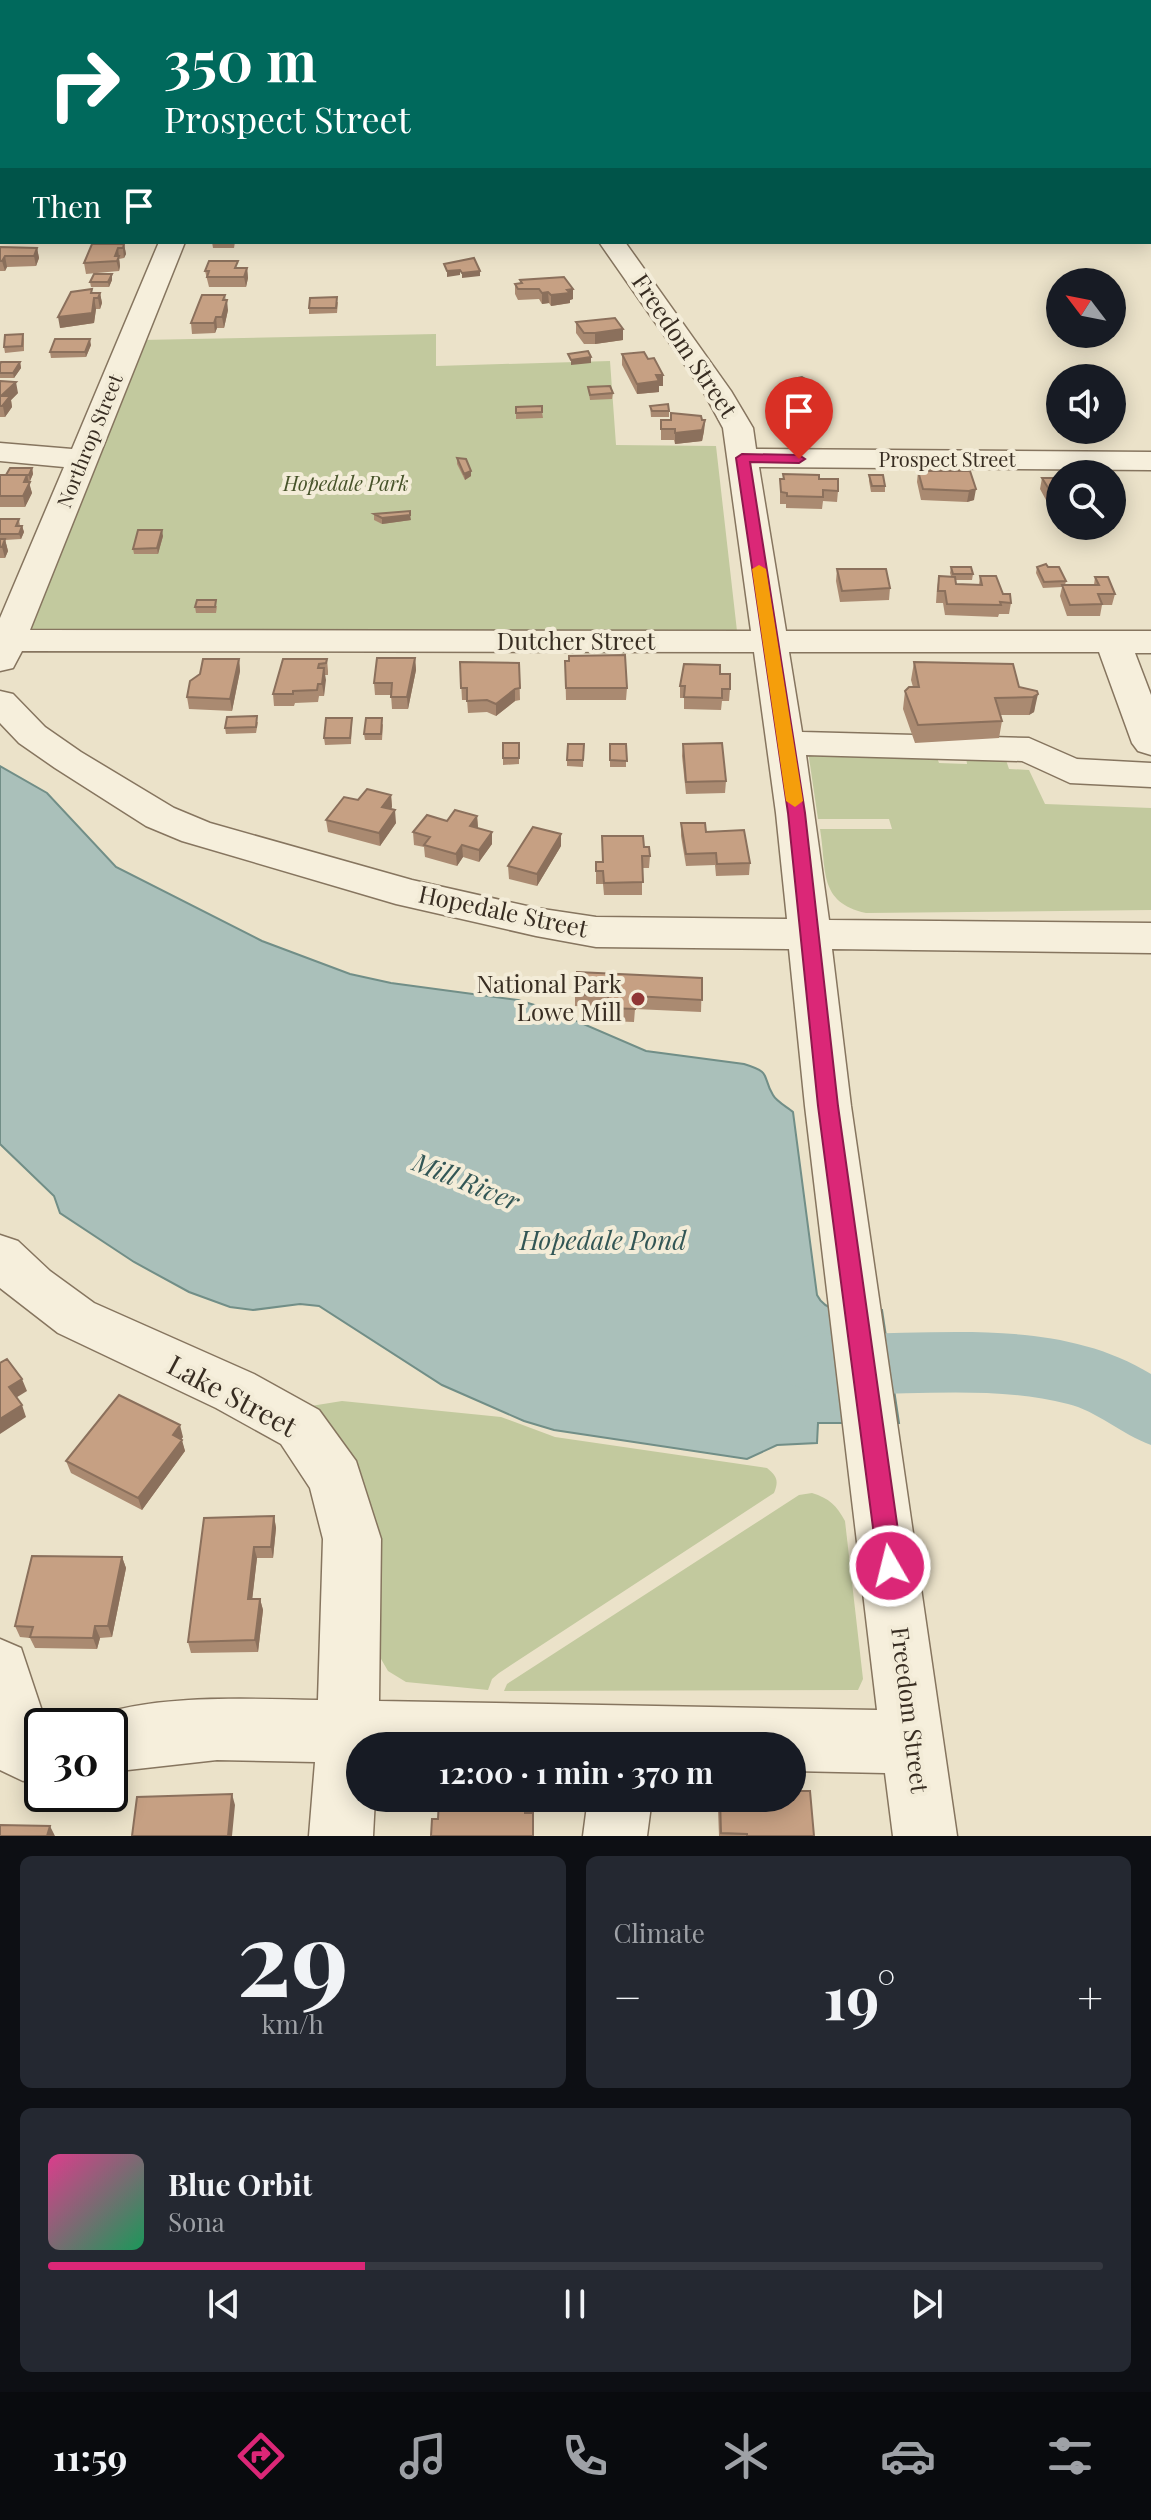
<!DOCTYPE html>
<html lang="en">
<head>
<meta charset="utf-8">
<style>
  body { margin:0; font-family:"Playfair Display",serif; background:#242831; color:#f1f3f6; height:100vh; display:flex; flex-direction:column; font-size:30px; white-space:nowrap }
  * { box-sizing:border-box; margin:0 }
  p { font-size:26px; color:#9ea1a6 }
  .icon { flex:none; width:44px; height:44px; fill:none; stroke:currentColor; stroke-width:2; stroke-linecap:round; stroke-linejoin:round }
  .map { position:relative; height:1836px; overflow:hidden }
  .details { display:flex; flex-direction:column; gap:20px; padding:20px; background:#0d0f14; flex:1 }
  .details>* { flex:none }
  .top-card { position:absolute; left:0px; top:0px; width:1152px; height:244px; box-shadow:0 4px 20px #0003; background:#00695c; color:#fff; overflow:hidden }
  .needle { width:52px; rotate:302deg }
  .controls { position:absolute; left:1046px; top:268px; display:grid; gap:16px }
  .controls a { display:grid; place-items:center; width:80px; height:80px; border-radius:50%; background:#171b24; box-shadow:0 4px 20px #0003; font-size:40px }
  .speed { position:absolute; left:24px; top:1708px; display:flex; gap:16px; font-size:40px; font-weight:700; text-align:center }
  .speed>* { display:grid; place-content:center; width:104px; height:104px; border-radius:50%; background:#171b24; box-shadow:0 4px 20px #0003; line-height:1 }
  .speed .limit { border:4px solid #111; border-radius:12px; background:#fff; color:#111 }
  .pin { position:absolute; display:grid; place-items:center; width:68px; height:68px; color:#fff; margin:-82px -34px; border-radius:50% 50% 50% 0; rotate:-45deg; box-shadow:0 0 8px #0007 }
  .pin .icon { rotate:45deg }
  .me { position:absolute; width:88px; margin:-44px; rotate:352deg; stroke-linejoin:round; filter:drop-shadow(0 0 6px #0008) }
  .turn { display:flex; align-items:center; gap:28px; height:168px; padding:0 32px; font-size:36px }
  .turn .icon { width:104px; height:104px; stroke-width:2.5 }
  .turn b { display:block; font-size:56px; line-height:68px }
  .then { display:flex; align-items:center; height:76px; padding:0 32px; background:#0003; gap:16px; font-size:30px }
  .big { font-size:60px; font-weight:700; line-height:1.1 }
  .details .card { flex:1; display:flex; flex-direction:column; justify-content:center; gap:12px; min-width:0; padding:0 28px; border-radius:12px; background:#242831 }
  .details .dial { align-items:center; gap:0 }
  .dial b { font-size:104px; line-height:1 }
  .song { display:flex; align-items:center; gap:24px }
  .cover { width:96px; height:96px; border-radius:12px; background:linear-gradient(135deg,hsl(330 70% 55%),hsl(150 70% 35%)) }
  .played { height:8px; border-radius:4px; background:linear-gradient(90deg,#db2777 30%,#363941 30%) }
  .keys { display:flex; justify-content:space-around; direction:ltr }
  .heat { display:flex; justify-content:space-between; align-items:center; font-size:44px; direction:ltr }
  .details .tiles { flex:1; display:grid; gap:20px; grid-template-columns:1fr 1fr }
  .card:last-child { grid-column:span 2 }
  .trip { position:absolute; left:346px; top:1732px; width:460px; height:80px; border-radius:40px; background:#171b24; box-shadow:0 4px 20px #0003; font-weight:700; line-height:80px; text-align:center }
  .dock { display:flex; height:128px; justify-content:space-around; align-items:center; background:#090b0e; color:#9ea1a6 }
  .dock .icon { width:56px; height:56px }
  .dock .selected { color:#db2777 }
  .dock b { font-size:36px; color:#f1f3f6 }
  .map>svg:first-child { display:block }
  .green { fill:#c2c99e }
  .water { fill:#aac0ba; stroke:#718e87; stroke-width:2 }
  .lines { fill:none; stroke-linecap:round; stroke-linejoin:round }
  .river { fill:#aac0ba; fill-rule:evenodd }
  .minor-casing { stroke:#86755f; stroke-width:3 }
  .minor { fill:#f6efdc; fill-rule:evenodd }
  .wall { fill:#aa8a71 }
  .shaded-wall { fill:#8b705c }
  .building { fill:#c6a083; stroke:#8b705c; stroke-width:2 }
  .route { fill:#db2777; stroke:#8e194d; stroke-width:2 }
  .slow { fill:#f59e0b }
  .poi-dot { fill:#903635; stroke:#f3ecd8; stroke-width:3 }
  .labels { text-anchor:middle; stroke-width:8; stroke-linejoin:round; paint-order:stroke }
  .far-street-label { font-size:20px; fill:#382d22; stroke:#f3ecd8 }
  .far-park-label { font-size:20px; font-style:italic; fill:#47532a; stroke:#f3ecd8 }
  .street-label { font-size:24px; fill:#382d22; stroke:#f3ecd8 }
  .poi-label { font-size:24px; fill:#382d22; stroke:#f3ecd8; text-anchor:end }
  .water-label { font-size:26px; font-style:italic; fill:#325655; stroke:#f3ecd8 }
  .near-street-label { font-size:28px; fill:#382d22; stroke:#f3ecd8 }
</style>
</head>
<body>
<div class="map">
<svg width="1151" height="1836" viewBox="0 0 1151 1836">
  <rect width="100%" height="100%" fill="#ebe2c9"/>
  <path class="green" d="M436,334V366L610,361L616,445L716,446L737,631H30L141,340Z
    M808,751L936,755L939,763L967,764L966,756L1005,757L1009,769L1029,770L1045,804L1151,808V910L866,913C818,902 827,871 820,829H892L889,819H818Z
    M342,1401L501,1417L555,1437L767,1468C777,1476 779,1481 774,1493L499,1673L492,1679L488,1690L406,1682L388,1671L377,1652L311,1406Z
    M812,1493C829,1498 837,1506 845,1521L863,1679L858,1690L504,1691L507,1684L799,1495Z"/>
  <path class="water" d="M0,766L47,793L116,867L262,941L350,974L391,983L518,1000L551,1010L646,1051L744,1064C773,1073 761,1075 773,1095C776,1101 787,1107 793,1112L817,1295C828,1318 860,1310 882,1310L899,1423H818L817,1443L777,1445L747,1459L554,1430L524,1421L442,1385L319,1306L300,1304L253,1310L230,1307L189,1292L134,1262L60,1213L54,1196L0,1144Z"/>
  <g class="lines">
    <path class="river" d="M815,1333C925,1338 1052,1313 1151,1374V1445C1121,1434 1097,1411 1068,1404C986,1383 899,1398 815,1393L790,1384L780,1363L790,1342Z"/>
    <defs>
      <path id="minor" d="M87,0H110L112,2H89Z
        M303,0H325L327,2H305Z
        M543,0H564L541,2Z
        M1150,52H1151V64H1150Z
        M0,94H2V108H0Z
        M0,127H2V141H0Z
        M0,225H2V241H0Z
        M159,242H185L30,630L751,631L723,428L703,391L599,242H625L731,391L753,428L756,449L1151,452V470L759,467L786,631H1151V653H1135L1151,695V755L1138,751L1132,743L1099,652H789L802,732L1029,738L1077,759L1151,763V787L1070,783L1022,761L806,755L829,920L1151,923V953L832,949L851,1106L957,1836H893L885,1773L792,1771V1746H360V1798H375L373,1836H309L315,1762L217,1760L110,1772V1726H85L88,1719C151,1693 250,1699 318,1700L323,1539L310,1488L281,1444L216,1408L58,1333L0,1288V1235L18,1241L50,1271L94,1303L254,1374L319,1410L356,1461L381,1539L379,1701L877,1710L805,1106L789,949L596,947L536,936L396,904L182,841L146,826L55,768L19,743L0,723V691L13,694L45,727L81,752L174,808L210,823L412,880L536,908L596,917L787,919L776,813L754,652L22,651L13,668L0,671V618L64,467L0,461V443L72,449Z
        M0,1639L21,1648L47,1726H42V1773L23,1781L0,1770Z
        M588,1798H652L647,1836H583Z"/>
    </defs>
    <use href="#minor" class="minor-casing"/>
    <use href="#minor" class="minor"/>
  </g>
  <path class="wall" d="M171,0H207L200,2H176Z
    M212,242H235L234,248H213Z
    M124,244L126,254L124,258L119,259L120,266L119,271L86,274L84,263Z
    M0,247L37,248L39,258L36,266L7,267L5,271H0Z
    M239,268H247L248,278L246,287H209L205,271Z
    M112,274V280L109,287H91L90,282Z
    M520,280L573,299L570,300V303L551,306L549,303L542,304L539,299L518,300L515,294V284L521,283Z
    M93,293H100L102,303L100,309H96L94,323L60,328Z
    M338,302L337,313L309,314V308Z
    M228,310L224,328H217L215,333L192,334L191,323Z
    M576,322L623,340L595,344H584L576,333Z
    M23,334L24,339V351L5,353L4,347Z
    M91,345L86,357L51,358L50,352Z
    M622,354L663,386H659V392L637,394L622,365Z
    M20,362L21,368L14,378H0V364Z
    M793,379L813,389L805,392L793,385Z
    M0,381L18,393L11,400L12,407L5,417H0Z
    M588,387L613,393L612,399L590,400Z
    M788,402L822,409L830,416L828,427H822V431L791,432L785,430L783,422L784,411L787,410Z
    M650,406L669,411V417H651Z
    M516,407L542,412L543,418L516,419Z
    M671,413L705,420L704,431L702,441L675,444L674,440H661V420H670Z
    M457,458L471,471V476L465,480L457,464Z
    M32,468L33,474L30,481H28L32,493L25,507H0V475H6Z
    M918,471H970L974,500L967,502L921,500L917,482Z
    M869,475L885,486V492H871L869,481Z
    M1042,478H1060V511H1052L1040,489Z
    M780,479H819L838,491L837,502L823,501L822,509L786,508V504H780Z
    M374,514L411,520L382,524L374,520Z
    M0,519H19L20,526H22L24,532L21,539L5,540L8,551L5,558H0Z
    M163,536L158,554H134L133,549Z
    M951,567L973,574L972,580H955L956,584L979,585L980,576L1003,594L1011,603L1009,614H999L998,617L945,615L943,603H936L937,588L939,576H951L950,573Z
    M1037,567H1048L1066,581L1065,585H1094L1095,577L1115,594L1112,605H1102L1100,616H1067L1060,596L1062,587L1043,588L1036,573Z
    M837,569L890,588L889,600L840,602L836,581Z
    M217,606L216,613H196L195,607Z
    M415,658L416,670L408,709H392L391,695H375L374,683Z
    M239,659L240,671L232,711L189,709L187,697Z
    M327,659L328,671V675H325L324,696H319L318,702L295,703L294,706H274L273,694Z
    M565,661H569L627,688L626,700H566Z
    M460,662L519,663L520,700L515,701L496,716L487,712L468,713L467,700H462Z
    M914,662L1037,691L1034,712L1029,715H1001L1002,721L999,738L915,743L903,709L905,691L913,687L911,680Z
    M720,674L730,689L729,701H722L721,710L684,709V698H680V686Z
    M352,718L351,744L325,745L324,738Z
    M258,722L256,733L226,734L225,728Z
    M383,724L382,740H365L364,734Z
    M503,743H519V764L503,765Z
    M584,744L583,767L567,766V760Z
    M610,744H626V767H610Z
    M683,744L726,781L725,793L686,794L682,756Z
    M391,795L392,807L391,809L396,823L380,846L328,832L326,820L358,800Z
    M477,816L478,828L492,832V844L479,862L463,857L457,866L425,857L424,847L414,845L413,832L447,821Z
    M681,823L706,832L750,863L749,875L716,876L715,865L686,866L681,836Z
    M561,846L537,886L509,879L508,866Z
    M644,847L650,856L649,868H642V895H604L603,884H596V862H603Z
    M702,978L701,1012L635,1009L634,1022L607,1021L608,1008L575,1006V994Z
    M183,1437L181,1439L185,1451L142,1510L71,1473L66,1461Z
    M274,1516L276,1528L273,1558H257L252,1599H260L263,1610L258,1652L191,1653L188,1642Z
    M122,1557L126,1568L112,1637L100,1638L97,1649L35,1648L30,1638L20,1637L15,1626Z
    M743,1798H792L814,1836H719L718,1809L720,1799H743Z"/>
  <path class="shaded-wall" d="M185,0H207L200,2H185Z
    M643,0H661V2H637Z
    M124,244L126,254L124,258L123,248Z
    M37,248L39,258L36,266L34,256Z
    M118,248L120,266L119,271L115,256Z
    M5,256L7,267L5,271L2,261Z
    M247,268L248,278L246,287L244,277Z
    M460,270V275L447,277V271Z
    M480,271V276L462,278V273Z
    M112,274V280L109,287L108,282Z
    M573,289V299L570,300V303L551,306V295Z
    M548,292L549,303L542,304V293Z
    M100,293L102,303L100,309L98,298Z
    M225,295L226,304L227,300L228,310L224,328L222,317Z
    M94,298L96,309L94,323L60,328L58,317Z
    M216,317L217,328L215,333L214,323Z
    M623,329V340L595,344V333Z
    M90,339L91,345L86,357L85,352Z
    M591,357V363L571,365V360Z
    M20,362L21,368L14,378L13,373Z
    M656,375H663V386H659V392L637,394V384Z
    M16,382L18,393L11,400L12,407L5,417L1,396Z
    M814,384L813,389L805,392V387Z
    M705,420L704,431L702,441L675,444V433Z
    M32,468L33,474L30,481L29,475Z
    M471,471V476L465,480L464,474Z
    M27,475L32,493L25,507L23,496L24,482Z
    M976,489L974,500L967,502L969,491Z
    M410,515L411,520L382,524V518Z
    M22,526L24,532L21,539L19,534Z
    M162,530L163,536L158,554L157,548Z
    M5,539L8,551L5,558L2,547Z
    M415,658L416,670L408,709L407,697Z
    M239,659L240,671L232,711L230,699Z
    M324,668L326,680L324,696L322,684Z
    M515,689V701L496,716V704Z
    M1038,694L1034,712L1029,715L1033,697Z
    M391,795L392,807L383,819L382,807Z
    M395,810L396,823L380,846L379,833Z
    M477,816L478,828L470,826Z
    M492,832V844L479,862V850Z
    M561,834V846L537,886V874Z
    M462,845L463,857L457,866L456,854Z
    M22,1379L27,1391L14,1399L9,1387Z
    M22,1405L26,1417L0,1434V1419Z
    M180,1425L183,1437L176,1447L173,1435Z
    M182,1440L185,1451L142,1510L138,1498Z
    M274,1516L276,1528L273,1558L271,1547Z
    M254,1547L257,1558L251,1610L248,1599Z
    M122,1557L126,1568L112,1637L108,1626Z
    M260,1599L263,1610L258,1652L255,1640Z
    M95,1626L100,1638L97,1649L93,1638Z
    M232,1794L235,1805L232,1836H228Z
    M50,1826L55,1836H47Z"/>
  <path class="building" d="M618,0H643L637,2H612Z
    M906,0H933L934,2H907Z
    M92,244H124L123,248H118L115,256H119L117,261L84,263Z
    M0,247L37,248L34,256H5L2,261H0Z
    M474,258L480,271L462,273L460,270L447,271L444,264Z
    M209,261H238L235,268H247L244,277H207L209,271H205Z
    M94,274H112L108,282H90Z
    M564,277L573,289L567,290L570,293L551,295L548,292L542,293L539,289H518L515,284L522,283L520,280Z
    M92,289L91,293H100L98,298H94L92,313L58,317L71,292Z
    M202,295H225L223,300H227L222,317H216L214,323H191Z
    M337,297L336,308H309L310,298Z
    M615,318L623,329L595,333H584L576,322Z
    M23,334L22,346L4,347L5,335Z
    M55,339H90L85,352H50Z
    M588,351L591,357L571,360L568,354Z
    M644,352L648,359L654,358L663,375H656L659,381L637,384L622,354Z
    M1,362H20L13,373H0V364Z
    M802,377L814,384L805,387L793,379Z
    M0,381L16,382L1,396H10L2,406H0Z
    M610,386L613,393L590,395L588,387Z
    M788,402H819L822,409H828L830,416H822L823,420L792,421L786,419L784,411L790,410Z
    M668,404L669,411H652L650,406Z
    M542,406V412L516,413V407Z
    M671,413L701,416L702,420H705L702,430L675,433V429H661V420H671Z
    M457,458L466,459L471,471L464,474Z
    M10,468H32L29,475H6Z
    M918,471H970L976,489L969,491L923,489Z
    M783,474L819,475V479H838V491L823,490V497L787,496V493L781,492L780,479H784Z
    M0,475H27L24,482H30L23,496H0Z
    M869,475H883L885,486H872Z
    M1042,478H1060V499H1055Z
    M410,511V515L382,518L374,514Z
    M0,519H19L16,526H22L19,534H0Z
    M138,530H162L157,548L133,549Z
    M0,539H5L2,547H0Z
    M1046,564L1048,567H1059L1066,581L1044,582L1037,567Z
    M951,567H971L973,574H953Z
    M837,569H886L890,588L842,591Z
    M939,576L955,577L956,584L982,585L980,576H996L1003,594H1010L1011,603L1000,602L1001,605L947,604L945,591H938Z
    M1095,577H1108L1115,594H1098L1102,604L1070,605L1062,585H1099Z
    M197,600H216L215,607H195Z
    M625,655L627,688H566L565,661H569V656Z
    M377,658H415L407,697H391L392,683H374Z
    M203,659H239L230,699L187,697L190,681L200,674Z
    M283,659H327L326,663L319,664L318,668H324L322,684H318L317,690L293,691V694H273Z
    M460,662L519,663L520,688L515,689L496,704L487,700L467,701V688H461Z
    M914,662L1013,664L1019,687L1037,691L1038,694L1033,697L995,698L1002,721L918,725L905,691L909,687H919Z
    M684,664L720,665V674H730V689H722V698L684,697L685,686H680Z
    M257,716L256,727L225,728L227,717Z
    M326,718H352L350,738H324Z
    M366,718H382L381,734H364Z
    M503,743H519V758H503Z
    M722,743L726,781L686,782L683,744Z
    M568,744H584L583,760H567Z
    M610,744H626L627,761L610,760Z
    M367,789L391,795L382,807L395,810L379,833L326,820L344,797L358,800Z
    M455,810L477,816L470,826L492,832L479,850L462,845L456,854L424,845L430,837L413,832L427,815L447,821Z
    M681,823H705L706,832L744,830L750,863L717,864L716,853L686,854Z
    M533,827L561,834L537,874L508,866Z
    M602,836H643L644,847H649L650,856H642L643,882L604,883L603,871H596V862H603Z
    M577,972L702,978V1000L636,996L635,1009L608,1008V996L575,994Z
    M7,1359L22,1379L9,1387L22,1405L0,1419V1363Z
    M119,1395L180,1425L173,1435L182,1440L138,1498L66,1461Z
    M274,1516L271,1547H254L248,1599H260L255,1640L188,1642L204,1518Z
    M32,1556L122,1557L108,1626H95L93,1638L30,1637L33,1627L15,1626Z
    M792,1791H810L814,1836H747V1834L721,1833L720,1799L792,1798Z
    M232,1794L228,1836H132L137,1797Z
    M439,1798H525V1813H533V1836H431L432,1819H438Z
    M0,1825L50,1826L47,1836H0Z"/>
  <path class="route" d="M742,454L799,455L805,459L799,463L750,462L805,813L838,1106L903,1566L899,1575L890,1578L881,1575L878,1566L818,1106L788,813L736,458Z"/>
  <path class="slow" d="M759,565L766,569L803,801L795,807L786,801L752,569Z"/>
  <circle class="poi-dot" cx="638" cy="999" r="8"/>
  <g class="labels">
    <g class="far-street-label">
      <text transform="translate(90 441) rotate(-68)" y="7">Northrop Street</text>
      <text x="947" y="467">Prospect Street</text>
    </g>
    <g class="far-park-label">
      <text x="346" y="491">Hopedale Park</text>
    </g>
    <g class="street-label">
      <text transform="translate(684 346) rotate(56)" y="8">Freedom Street</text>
      <text x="576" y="650">Dutcher Street</text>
      <text transform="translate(503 912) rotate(12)" y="8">Hopedale Street</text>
      <text transform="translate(909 1710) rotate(83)" y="8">Freedom Street</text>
    </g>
    <g class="poi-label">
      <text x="622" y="993">National Park<tspan x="622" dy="28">Lowe Mill</tspan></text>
    </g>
    <g class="water-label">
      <text transform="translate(466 1182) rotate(22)" y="9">Mill River</text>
      <text x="603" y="1250">Hopedale Pond</text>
    </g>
    <g class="near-street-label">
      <text transform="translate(232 1396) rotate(28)" y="10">Lake Street</text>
    </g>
  </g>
</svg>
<div class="controls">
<a><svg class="needle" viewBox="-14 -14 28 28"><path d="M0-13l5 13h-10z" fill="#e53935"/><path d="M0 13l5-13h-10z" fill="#9ea1a6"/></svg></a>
<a><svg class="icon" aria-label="sound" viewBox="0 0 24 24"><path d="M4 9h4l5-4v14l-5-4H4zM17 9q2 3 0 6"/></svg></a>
<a><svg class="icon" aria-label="search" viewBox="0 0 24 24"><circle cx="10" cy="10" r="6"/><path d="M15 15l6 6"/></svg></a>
</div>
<div class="speed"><div class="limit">30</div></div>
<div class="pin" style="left:799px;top:459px;background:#d93025"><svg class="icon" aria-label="arrive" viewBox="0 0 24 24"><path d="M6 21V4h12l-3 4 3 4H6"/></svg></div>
<svg class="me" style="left:890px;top:1566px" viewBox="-20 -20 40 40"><circle r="17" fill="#db2777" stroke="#fff" stroke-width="3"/><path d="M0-11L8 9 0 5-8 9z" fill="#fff"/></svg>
<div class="trip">12:00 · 1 min · 370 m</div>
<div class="top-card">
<div class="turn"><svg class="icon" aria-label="right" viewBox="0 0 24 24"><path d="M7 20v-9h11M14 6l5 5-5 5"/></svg><div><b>350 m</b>Prospect Street</div></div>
<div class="then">Then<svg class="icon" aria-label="arrive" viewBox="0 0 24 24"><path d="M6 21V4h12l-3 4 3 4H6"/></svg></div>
</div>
</div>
<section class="details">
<div class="tiles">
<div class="card dial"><b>29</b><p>km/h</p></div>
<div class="card"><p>Climate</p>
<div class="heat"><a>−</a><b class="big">19°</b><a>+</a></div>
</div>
<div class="card">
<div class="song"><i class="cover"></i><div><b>Blue Orbit</b><p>Sona</p></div></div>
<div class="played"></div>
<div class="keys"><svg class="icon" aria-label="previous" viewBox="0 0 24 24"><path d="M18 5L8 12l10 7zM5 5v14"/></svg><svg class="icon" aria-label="pause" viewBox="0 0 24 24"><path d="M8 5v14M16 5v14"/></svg><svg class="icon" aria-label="next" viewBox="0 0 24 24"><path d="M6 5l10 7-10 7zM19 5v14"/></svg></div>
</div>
</div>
</section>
<nav class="dock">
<b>11:59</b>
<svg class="icon selected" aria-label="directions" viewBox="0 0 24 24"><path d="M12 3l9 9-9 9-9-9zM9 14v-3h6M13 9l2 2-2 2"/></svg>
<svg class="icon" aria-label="music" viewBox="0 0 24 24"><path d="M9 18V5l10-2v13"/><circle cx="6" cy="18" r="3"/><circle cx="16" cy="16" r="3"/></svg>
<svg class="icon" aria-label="phone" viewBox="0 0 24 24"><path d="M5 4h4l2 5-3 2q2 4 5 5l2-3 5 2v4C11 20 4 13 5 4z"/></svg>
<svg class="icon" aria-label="climate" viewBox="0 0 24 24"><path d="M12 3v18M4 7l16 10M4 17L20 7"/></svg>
<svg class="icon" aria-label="car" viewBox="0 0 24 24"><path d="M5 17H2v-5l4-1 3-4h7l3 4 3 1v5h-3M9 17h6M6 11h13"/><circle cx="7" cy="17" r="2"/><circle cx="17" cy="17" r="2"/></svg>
<svg class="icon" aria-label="filters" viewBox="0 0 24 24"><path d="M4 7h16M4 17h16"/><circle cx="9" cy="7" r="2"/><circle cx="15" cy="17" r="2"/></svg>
</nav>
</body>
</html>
